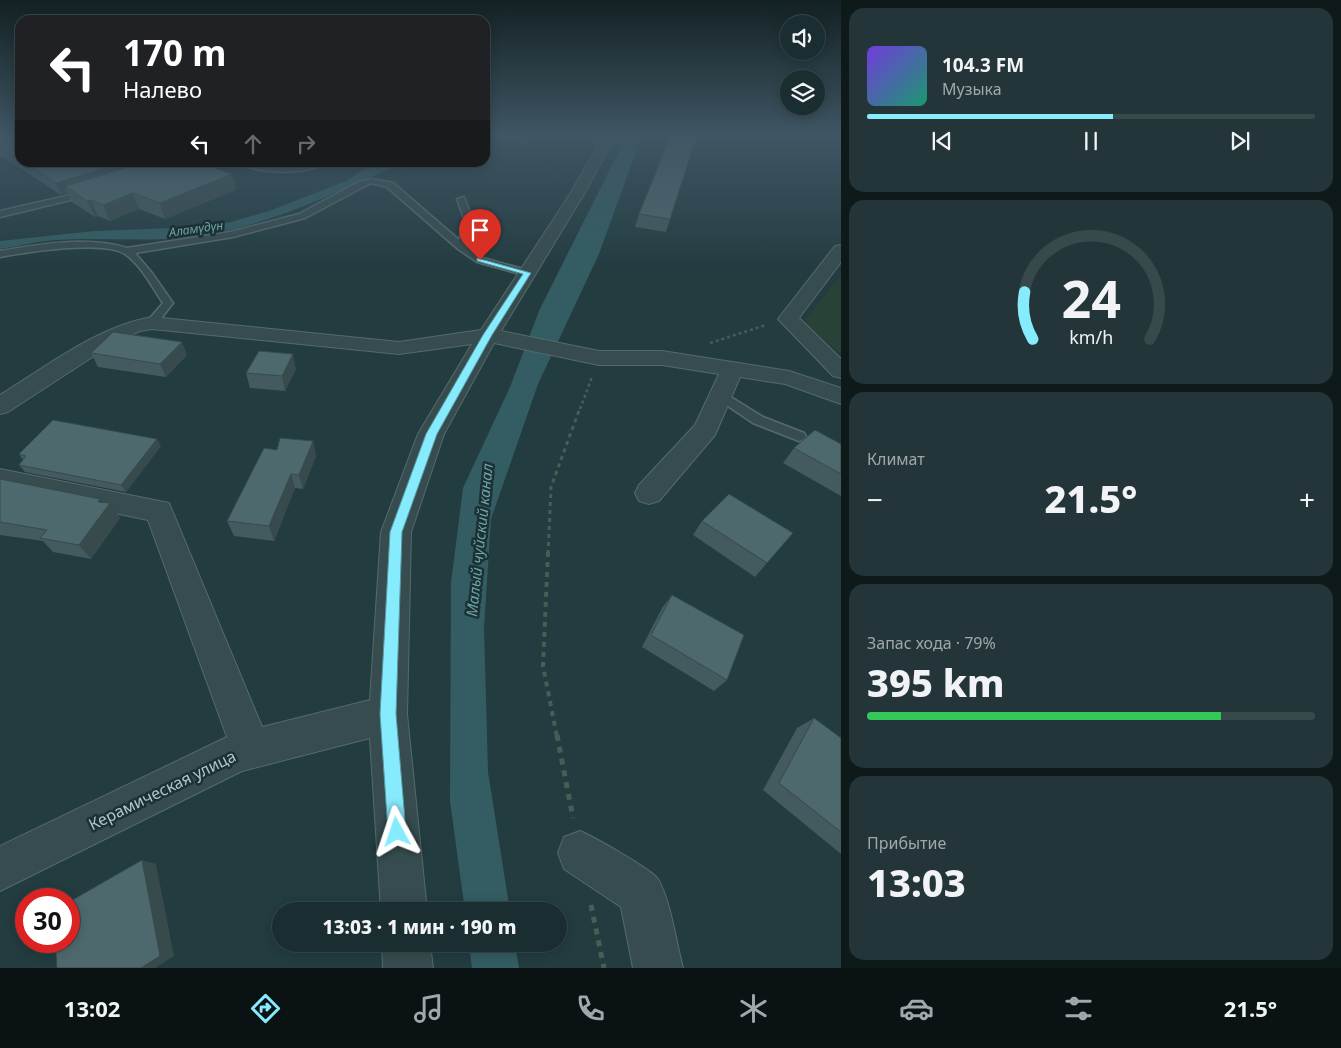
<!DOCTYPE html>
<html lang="ru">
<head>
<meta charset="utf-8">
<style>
  body { margin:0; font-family:"Noto Sans",sans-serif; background:#233538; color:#f1f3f6; height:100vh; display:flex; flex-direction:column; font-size:19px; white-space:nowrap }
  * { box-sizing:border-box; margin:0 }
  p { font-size:16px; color:#9fa8ab }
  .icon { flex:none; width:28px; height:28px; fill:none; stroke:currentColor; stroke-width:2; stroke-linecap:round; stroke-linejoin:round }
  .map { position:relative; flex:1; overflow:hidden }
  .sheet { display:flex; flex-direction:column; gap:8px; padding:8px; background:#0e191a; width:500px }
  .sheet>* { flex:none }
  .guide { position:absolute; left:15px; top:15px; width:475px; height:152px; border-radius:15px; box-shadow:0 2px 12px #0003,0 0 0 1px #38494c; background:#202124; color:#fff; overflow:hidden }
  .controls { position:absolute; left:780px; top:15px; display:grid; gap:10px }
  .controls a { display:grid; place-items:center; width:45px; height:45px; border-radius:50%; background:#1a2d30; box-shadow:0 2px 12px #0003,0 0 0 1px #38494c; font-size:25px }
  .speed { position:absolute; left:15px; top:888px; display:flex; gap:10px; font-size:25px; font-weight:700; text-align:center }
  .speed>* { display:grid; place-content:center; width:65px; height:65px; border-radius:50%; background:#1a2d30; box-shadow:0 2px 12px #0003,0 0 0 1px #38494c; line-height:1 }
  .speed .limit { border:8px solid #d22; background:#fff; color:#111 }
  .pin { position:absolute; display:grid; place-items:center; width:42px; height:42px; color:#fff; margin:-51px -21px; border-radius:50% 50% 50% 0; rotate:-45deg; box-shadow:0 0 5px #0007 }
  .pin .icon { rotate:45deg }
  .me { position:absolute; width:55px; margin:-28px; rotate:355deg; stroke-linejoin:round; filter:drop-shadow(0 0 4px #0008) }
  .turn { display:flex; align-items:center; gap:18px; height:105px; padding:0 25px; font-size:22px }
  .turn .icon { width:65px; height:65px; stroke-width:2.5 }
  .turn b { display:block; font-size:35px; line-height:42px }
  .lanes { display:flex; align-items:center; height:48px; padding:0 25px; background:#0003; justify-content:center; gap:25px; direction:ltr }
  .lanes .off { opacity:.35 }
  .big { font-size:38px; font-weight:800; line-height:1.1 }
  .sheet .tile { flex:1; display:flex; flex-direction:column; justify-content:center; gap:8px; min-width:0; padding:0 18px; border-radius:15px; background:#233538 }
  .sheet .dial { align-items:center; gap:0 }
  .dial svg { height:130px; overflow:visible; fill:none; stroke:#38494c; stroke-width:7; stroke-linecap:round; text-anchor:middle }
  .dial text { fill:#f1f3f6; stroke:none }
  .song { display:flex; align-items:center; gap:15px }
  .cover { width:60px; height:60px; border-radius:8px; background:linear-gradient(135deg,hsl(260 70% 55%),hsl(160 70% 35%)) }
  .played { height:5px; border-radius:2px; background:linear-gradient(90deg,#86ebfd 55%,#38494c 55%) }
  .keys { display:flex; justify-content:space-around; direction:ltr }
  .heat { display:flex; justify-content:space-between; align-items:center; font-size:28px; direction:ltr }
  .charge { height:8px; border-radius:4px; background:linear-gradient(90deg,#34c759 79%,#38494c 0) }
  .trip { position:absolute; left:272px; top:902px; width:295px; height:50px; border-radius:25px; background:#1a2d30; box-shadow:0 2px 12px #0003,0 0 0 1px #38494c; font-weight:800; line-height:50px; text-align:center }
  .dock { display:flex; height:80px; justify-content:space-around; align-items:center; background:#0a1213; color:#9fa8ab }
  .dock .icon { width:35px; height:35px }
  .dock .selected { color:#86ebfd }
  .dock b { font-size:22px; color:#f1f3f6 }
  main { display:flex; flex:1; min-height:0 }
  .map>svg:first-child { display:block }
  .green { fill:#274338 }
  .water { fill:#335d63 }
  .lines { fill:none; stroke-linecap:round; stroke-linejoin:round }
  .lane-casing { stroke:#556a6d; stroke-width:3 }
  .street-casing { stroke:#556a6d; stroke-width:2 }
  .path-far4 { stroke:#455f55; stroke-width:1; stroke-dasharray:2 2; stroke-linecap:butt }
  .path-far3 { stroke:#455f55; stroke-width:2.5; stroke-dasharray:3 3; stroke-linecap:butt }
  .path-far2 { stroke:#455f55; stroke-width:3; stroke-dasharray:4 4; stroke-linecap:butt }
  .path-far1 { stroke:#455f55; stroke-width:4; stroke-dasharray:5 5; stroke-linecap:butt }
  .path { stroke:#455f55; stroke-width:5; stroke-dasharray:6 6; stroke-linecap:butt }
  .lane { fill:#374c4f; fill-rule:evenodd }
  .street { fill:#374c4f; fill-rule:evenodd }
  .wall { fill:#435a5e }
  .shaded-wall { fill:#374a4c }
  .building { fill:#4e696d; stroke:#374a4c }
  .route { fill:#86ebfd; stroke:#5799a4 }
  .labels { text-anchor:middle; stroke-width:5; stroke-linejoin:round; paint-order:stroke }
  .far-water-label { font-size:12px; font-style:italic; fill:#6ba4ab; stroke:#1c3134 }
  .water-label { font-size:15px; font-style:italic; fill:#6ba4ab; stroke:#1c3134 }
  .near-street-label { font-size:16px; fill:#b3c7ca; stroke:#1c3134 }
</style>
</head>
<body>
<main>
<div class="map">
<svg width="841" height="968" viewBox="0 0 841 968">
  <rect width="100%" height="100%" fill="#233c40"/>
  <path class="green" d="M841,275V354L803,322Z"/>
  <path class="water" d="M627,135H642L599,254L538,384L491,519L484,628L488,772L510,911H465L450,801L451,583L463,488L510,387L539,311Z
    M374,163H397L391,168C324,198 263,228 190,237C142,243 93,236 45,241C30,243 15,247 0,249V241L94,231L199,227L231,222L269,211L346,181Z
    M469,944H515L519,968H472Z"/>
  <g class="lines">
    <defs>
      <path id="lane" d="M235,162L292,167L317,162H328C305,176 258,174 235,162Z
        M372,179L393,183L459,240L465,221L457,199L464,197L473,221L466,246L483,258L530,271L532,273L527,276L477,262L458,249L387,187L372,183L365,186L305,218L233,237L135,253L152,273L173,303L156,325L152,326L146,323L163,303C152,287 141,265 125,254C104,240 26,252 0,257V251C40,244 88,236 127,248L230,232L299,214L359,182Z
        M88,191H91V195L0,217V211Z
        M721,391L763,417L804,433L806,436L804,439L799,441L753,423L716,398L715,395Z"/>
      <path id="street" d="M604,135H616L584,194L501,331L599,351H662L789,371L841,388V404L785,384L740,377L715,435L659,501L649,504L639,501L635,493L639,485L695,425L719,374L662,365H599L494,343L444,434L411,532L407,714L427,911H381L370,738L242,771L0,891V846L227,737L148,520L0,489V469L169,503L262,727L370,700L381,532L418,434L472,344L399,354L152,329L140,331L117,341L8,412L0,414V395C46,367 98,326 152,317L399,342L481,330L570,194Z
        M841,245V262L799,318L841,359V378L833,376L778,319L835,246Z
        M580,831C592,836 653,870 658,879C671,902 676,942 683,968H633L621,907L564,869L558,853L564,837Z
        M382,944H430L433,968H383Z"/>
    </defs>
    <use href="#lane" class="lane-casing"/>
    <use href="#street" class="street-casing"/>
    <path class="path-far4" d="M517,135L522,143L560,183
      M400,170L408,162"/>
    <path class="path-far3" d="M710,343L766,325
      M580,409L592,377"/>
    <path class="path-far2" d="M548,554L551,487L580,408"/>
    <path class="path-far1" d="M548,552L543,666L557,737"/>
    <path class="path" d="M557,735L573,818
      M591,905L604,968"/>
    <use href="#lane" class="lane"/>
    <use href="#street" class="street"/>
  </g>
  <path class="wall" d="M0,135H20V162H196L232,174L236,190L165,219L139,209L110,221L98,216L95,217L72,202L68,193L61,195L0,155Z
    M639,214L670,219L666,232L635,227Z
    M91,353L187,355L166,377L98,367Z
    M296,369L285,391L250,388L246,373Z
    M313,441L316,456L303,489L295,488L274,541L234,536L227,521L277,450Z
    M841,444V496L783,463L794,448Z
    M161,446L126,492L25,472L19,465L23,460L19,454Z
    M0,479L102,502L120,518L91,559L53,552L43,541L0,535Z
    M702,521L767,563L755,577L693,535Z
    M672,595L727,680L714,691L642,647L662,608Z
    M814,718L841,738V854L763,790L797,728Z"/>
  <path class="shaded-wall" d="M118,162H148L65,186L68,193L61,195L56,183Z
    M232,174L236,190L165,219L160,203Z
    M133,193L139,209L110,221L103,205Z
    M91,200L98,216L95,217L87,201Z
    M182,342L187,355L166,377L160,364Z
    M293,354L296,369L285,391L282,376Z
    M157,439L161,446L126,492L121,485Z
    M313,441L316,456L303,489L299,475Z
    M291,474L295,488L274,541L269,526Z
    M100,499L106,508L110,503L120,518L91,559L79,545Z
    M142,860L156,864L174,956L155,968H141Z"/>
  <path class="building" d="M0,135H20V160L0,147Z
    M671,135H697L670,219L639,214Z
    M24,162H118L111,166L56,183Z
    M133,162H196L232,174L160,203L133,193L103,205L91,200L87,201L65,186L122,169Z
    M113,332L182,342L160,364L91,353Z
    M259,351L293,354L282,376L246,373Z
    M53,420L157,439L121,485L19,465L26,456L19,454Z
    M815,430L841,444V474L794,448Z
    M280,438L313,441L299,475L291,474L269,526L227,521L264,448L277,450Z
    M0,479L100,499L98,502L110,503L79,545L40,538L47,530L0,522Z
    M729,494L793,533L767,563L702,521Z
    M672,595L744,635L727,680L651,635Z
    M814,718L841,738V832L779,783Z
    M142,860L160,956L141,968H57L55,941H69V902Z"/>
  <linearGradient id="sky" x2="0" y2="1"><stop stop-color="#132123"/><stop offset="0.5" stop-color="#3f5664"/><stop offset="1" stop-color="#3f5664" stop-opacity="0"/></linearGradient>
  <rect width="841" height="270" fill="url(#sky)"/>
  <path class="route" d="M477,258L531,273L492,335L437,434L402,532L396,714L406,832L404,839L397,841L391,839L388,832L380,714L390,532L426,434L483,335L523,274L477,261Z"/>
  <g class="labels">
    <g class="far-water-label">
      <text transform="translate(196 229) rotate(-8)" y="4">Аламүдүн</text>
    </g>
    <g class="water-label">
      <text transform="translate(480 540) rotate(-84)" y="5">Малый чуйский канал</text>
    </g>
    <g class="near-street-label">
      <text transform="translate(162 790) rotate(-26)" y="6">Керамическая улица</text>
    </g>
  </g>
</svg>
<div class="controls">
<a><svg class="icon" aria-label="sound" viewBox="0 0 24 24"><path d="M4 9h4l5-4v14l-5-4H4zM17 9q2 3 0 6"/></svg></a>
<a><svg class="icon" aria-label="layers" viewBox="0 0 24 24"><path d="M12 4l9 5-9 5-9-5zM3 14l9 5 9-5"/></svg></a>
</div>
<div class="speed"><div class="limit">30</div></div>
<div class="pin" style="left:480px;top:260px;background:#d93025"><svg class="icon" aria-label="arrive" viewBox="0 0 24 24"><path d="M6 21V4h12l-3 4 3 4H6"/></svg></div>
<svg class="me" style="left:397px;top:832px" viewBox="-20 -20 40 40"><path d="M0-17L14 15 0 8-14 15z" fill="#86ebfd" stroke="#fff" stroke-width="4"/></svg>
<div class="trip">13:03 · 1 мин · 190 m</div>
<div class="guide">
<div class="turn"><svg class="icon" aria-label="left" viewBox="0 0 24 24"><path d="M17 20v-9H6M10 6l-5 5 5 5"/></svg><div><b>170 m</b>Налево</div></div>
<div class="lanes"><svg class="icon" aria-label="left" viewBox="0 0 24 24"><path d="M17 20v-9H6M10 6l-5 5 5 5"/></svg><svg class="icon off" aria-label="ahead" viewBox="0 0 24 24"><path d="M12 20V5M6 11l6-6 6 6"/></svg><svg class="icon off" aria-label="right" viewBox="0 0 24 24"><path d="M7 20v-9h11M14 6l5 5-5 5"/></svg></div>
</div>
</div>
<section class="sheet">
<div class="tile">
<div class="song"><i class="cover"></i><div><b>104.3 FM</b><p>Музыка</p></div></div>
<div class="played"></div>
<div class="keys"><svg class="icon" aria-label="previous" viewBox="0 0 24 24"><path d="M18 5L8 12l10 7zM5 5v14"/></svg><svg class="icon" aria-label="pause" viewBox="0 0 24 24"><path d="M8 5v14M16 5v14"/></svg><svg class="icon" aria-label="next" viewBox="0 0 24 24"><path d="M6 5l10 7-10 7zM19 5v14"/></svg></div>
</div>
<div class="tile dial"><svg viewBox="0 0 100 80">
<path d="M14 69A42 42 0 1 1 86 69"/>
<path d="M14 69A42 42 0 0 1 9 40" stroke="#86ebfd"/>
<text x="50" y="56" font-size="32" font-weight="700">24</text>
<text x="50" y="72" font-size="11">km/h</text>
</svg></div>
<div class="tile"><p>Климат</p>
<div class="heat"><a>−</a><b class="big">21.5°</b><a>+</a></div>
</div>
<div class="tile"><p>Запас хода · 79%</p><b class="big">395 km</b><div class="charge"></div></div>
<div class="tile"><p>Прибытие</p><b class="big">13:03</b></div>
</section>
</main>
<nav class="dock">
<b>13:02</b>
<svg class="icon selected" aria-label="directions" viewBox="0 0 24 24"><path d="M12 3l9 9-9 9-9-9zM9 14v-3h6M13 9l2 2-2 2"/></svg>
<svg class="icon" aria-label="music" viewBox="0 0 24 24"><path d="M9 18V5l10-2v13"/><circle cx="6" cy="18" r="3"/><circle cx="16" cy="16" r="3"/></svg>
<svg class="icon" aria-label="phone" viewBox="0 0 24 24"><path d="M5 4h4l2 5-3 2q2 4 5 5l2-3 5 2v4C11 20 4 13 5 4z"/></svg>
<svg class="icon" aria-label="climate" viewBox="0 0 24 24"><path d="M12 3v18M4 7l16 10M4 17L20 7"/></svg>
<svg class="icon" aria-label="car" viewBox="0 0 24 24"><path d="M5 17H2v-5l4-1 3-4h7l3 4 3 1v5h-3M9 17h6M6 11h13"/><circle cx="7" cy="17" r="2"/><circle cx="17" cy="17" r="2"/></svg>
<svg class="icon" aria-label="filters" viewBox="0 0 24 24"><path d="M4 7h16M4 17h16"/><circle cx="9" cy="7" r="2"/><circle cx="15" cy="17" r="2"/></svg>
<b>21.5°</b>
</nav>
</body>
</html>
